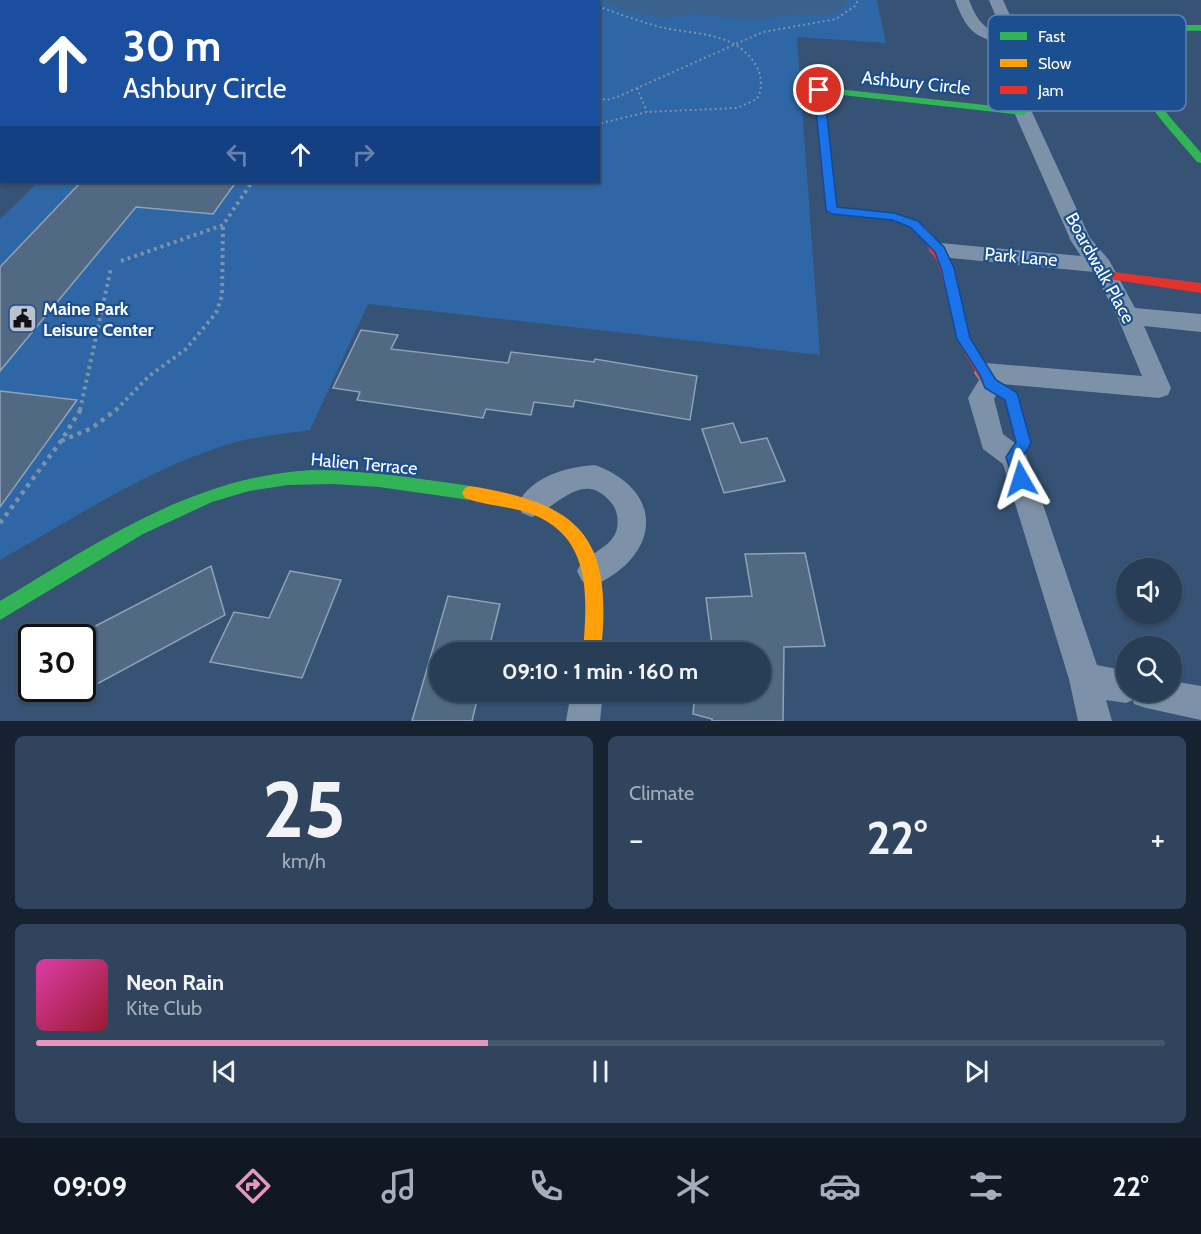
<!DOCTYPE html>
<html lang="en">
<head>
<meta charset="utf-8">
<style>
  body { margin:0; font-family:Cabin,sans-serif; background:#30455d; color:#f1f3f6; height:100vh; display:flex; flex-direction:column; font-size:22px; white-space:nowrap }
  * { box-sizing:border-box; margin:0 }
  p { font-size:20px; color:#a5aeba }
  .icon { flex:none; width:33px; height:33px; fill:none; stroke:currentColor; stroke-width:2; stroke-linecap:round; stroke-linejoin:round }
  .map { position:relative; height:721px; overflow:hidden }
  .side { display:flex; flex-direction:column; gap:15px; padding:15px; background:#162230; flex:1 }
  .side>* { flex:none }
  .hud { position:absolute; left:0px; top:0px; width:600px; height:183px; box-shadow:0 2px 4px #0004,0 0 0 2px #44576d; background:#1a4fa0; color:#fff; overflow:hidden }
  .controls { position:absolute; left:1116px; top:558px; display:grid; gap:12px }
  .controls a { display:grid; place-items:center; width:66px; height:66px; border-radius:50%; background:#283e57; box-shadow:0 2px 4px #0004,0 0 0 2px #44576d; font-size:30px }
  .speed { position:absolute; left:18px; top:624px; display:flex; gap:12px; font-size:30px; font-weight:700; text-align:center }
  .speed>* { display:grid; place-content:center; width:78px; height:78px; border-radius:50%; background:#283e57; box-shadow:0 2px 4px #0004,0 0 0 2px #44576d; line-height:1 }
  .speed .limit { border:3px solid #111; border-radius:9px; background:#fff; color:#111 }
  .pin { position:absolute; display:grid; place-items:center; width:51px; height:51px; color:#fff; margin:-26px; border:3px solid #fff; border-radius:50%; box-shadow:0 2px 6px #0007 }
  .me { position:absolute; width:66px; margin:-33px; rotate:354deg; stroke-linejoin:round; filter:drop-shadow(0 0 4px #0008) }
  .turn { display:flex; align-items:center; gap:21px; height:126px; padding:0 24px; font-size:27px }
  .turn .icon { width:78px; height:78px; stroke-width:2.5 }
  .turn b { display:block; font-size:42px; line-height:51px }
  .lanes { display:flex; align-items:center; height:57px; padding:0 24px; background:#0003; justify-content:center; gap:30px; direction:ltr }
  .lanes .off { opacity:.35 }
  .big { font-size:45px; font-weight:700; line-height:1.1 }
  .side .tile { flex:1; display:flex; flex-direction:column; justify-content:center; gap:9px; min-width:0; padding:0 21px; border-radius:9px; background:#30455d }
  .side .dial { align-items:center; gap:0 }
  .dial b { font-size:78px; line-height:1 }
  .song { display:flex; align-items:center; gap:18px }
  .cover { width:72px; height:72px; border-radius:9px; background:linear-gradient(135deg,hsl(320 70% 55%),hsl(350 70% 35%)) }
  .played { height:6px; border-radius:3px; background:linear-gradient(90deg,#e797bd 40%,#44576d 40%) }
  .keys { display:flex; justify-content:space-around; direction:ltr }
  .heat { display:flex; justify-content:space-between; align-items:center; font-size:33px; direction:ltr }
  .side .tiles { flex:1; display:grid; gap:15px; grid-template-columns:1fr 1fr }
  .tile:last-child { grid-column:span 2 }
  .trip { position:absolute; left:429px; top:642px; width:342px; height:60px; border-radius:30px; background:#283e57; box-shadow:0 2px 4px #0004,0 0 0 2px #44576d; font-weight:700; line-height:60px; text-align:center }
  .tab-bar { display:flex; height:96px; justify-content:space-around; align-items:center; background:#101923; color:#a5aeba }
  .tab-bar .icon { width:42px; height:42px }
  .tab-bar .on { color:#e797bd }
  .tab-bar b { font-size:27px; color:#f1f3f6 }
  .map>svg:first-child { display:block }
  .green { fill:#2f66a5 }
  .water { fill:#3b618d }
  .building { fill:#526984; stroke:#92a2b6; stroke-width:1.5 }
  .lines { fill:none; stroke-linecap:round; stroke-linejoin:round }
  .path-far2 { stroke:#7d92a8; stroke-width:2; stroke-dasharray:2 3; stroke-linecap:butt }
  .path-far1 { stroke:#7d92a8; stroke-width:4; stroke-dasharray:3 4; stroke-linecap:butt }
  .path { stroke:#7d92a8; stroke-width:4.5; stroke-dasharray:4 5; stroke-linecap:butt }
  .street { fill:#7d92a8; fill-rule:evenodd }
  .fast { fill:#30b455; fill-rule:evenodd }
  .slow { fill:#ff9f0a; fill-rule:evenodd }
  .jam { fill:#e5322d; fill-rule:evenodd }
  .route { fill:#1a73e8; stroke:#114b97; stroke-width:1.5 }
  .labels { text-anchor:middle; stroke-width:4.5; stroke-linejoin:round; paint-order:stroke }
  .street-label { font-size:18px; fill:#fff; stroke:#1b4f8f }
  .poi-label { font-size:18px; font-weight:bold; fill:#fff; stroke:#1b4f8f; text-anchor:start }
  .key { fill:#1b4f8f; stroke:#5f84b1; stroke-width:1.5 }
  .key-label { font-size:16px; fill:#fff }
</style>
</head>
<body>
<div class="map">
<svg width="1201" height="721" viewBox="0 0 1201 721">
  <rect width="100%" height="100%" fill="#365274"/>
  <path class="green" d="M401,0H877L886,43L797,37L820,355L368,304L310,430C285,434 257,436 233,443C150,467 75,518 0,560V219L38,182H598V2L400,1Z"/>
  <path class="water" d="M599,0H849L840,10L830,15H792L754,20L692,14L665,18L623,10Z"/>
  <path class="building" d="M81,182H236L213,214L136,207L0,371V267Z
    M361,330L398,335L391,349L508,363L511,352L594,362L595,359L697,376L690,420L575,400L573,407L534,402L531,415L486,409L483,418L357,400L360,392L333,388Z
    M0,391L77,400L0,507Z
    M733,423L741,443L767,438L785,481L724,493L702,429Z
    M805,553L825,646L784,647L783,721H712V719L693,714L695,692H760V652H713L706,598L752,596L745,554Z
    M211,566L225,615L82,692V633Z
    M290,571L341,580L302,678L210,662L234,612L269,618Z
    M448,596L500,604L488,652H440V692H479L472,721H412Z"/>
  <g class="lines">
    <path class="path-far2" d="M584,0L587,2
      M468,2L470,0
      M598,6C618,14 639,21 660,27C693,35 735,31 755,64C762,75 763,87 757,99L737,108L647,112L598,124
      M637,88L647,112
      M598,98L607,100L617,97L763,32L836,19L855,6L858,0"/>
    <path class="path-far1" d="M121,261L223,225L252,182
      M80,410L111,268
      M116,410L149,376L186,349L216,313L222,296L223,225"/>
    <path class="path" d="M61,441L92,428L117,409
      M0,523L61,441L81,409"/>
    <path class="street" d="M181,0H195L180,2Z
      M955,0H969C976,18 983,30 1003,34L989,0H1003L1026,51L1032,112L1090,238L1109,260L1135,308L1201,314V332L1144,326L1171,388L1168,395L1159,398L1002,384L994,399L1003,434L1023,449L1027,457L1097,665L1126,671V692H1172V681L1201,686V720L1146,708L1134,704L1133,700L1126,703L1106,700L1112,721H1078L1069,679L1003,464L983,449L968,398L979,380L974,373L977,366L986,363L1142,376L1117,316L1094,272L940,257L933,255L929,250L933,245L940,243L1081,256L1071,241L1014,112L1010,51L1007,44C975,39 966,30 955,0Z
      M0,83H2V93H0Z
      M2,170V182H8L0,184Z
      M595,465C668,492 659,558 592,586L582,581L577,571C584,554 604,552 614,536C619,528 619,514 613,505C585,467 559,506 532,517L522,513L518,504C531,476 567,467 595,465Z
      M571,692H603L600,721H566Z"/>
    <path class="fast" d="M1189,25H1201V31C1159,29 1121,42 1151,91C1164,113 1185,133 1201,153V163L1197,162C1176,136 1140,101 1132,68C1131,61 1134,52 1137,46C1147,27 1170,25 1189,25Z
      M819,87L1023,109L1028,112L1023,115L824,93L835,192L830,196L825,192L814,90Z
      M311,470C364,470 417,478 470,486L475,488L478,493L475,498L470,500L379,487L333,484L288,485L249,491L212,502L143,534L0,620V601C98,542 193,477 311,470Z"/>
    <path class="slow" d="M470,486C582,504 613,537 601,652H583C587,598 593,538 532,514C510,506 486,506 465,498L462,493L465,488Z"/>
    <path class="jam" d="M830,188L835,192L837,207C913,214 936,212 958,292C963,310 966,329 974,345C979,356 987,373 996,381C1003,387 1014,387 1018,396L1031,443L1019,462L1014,464L1009,462L1007,457L1016,442L1005,399L985,388L961,347L938,263L921,236L907,225L891,220L828,213L825,192Z
      M1106,271L1201,283V293L1102,278L1100,275Z"/>
  </g>
  <path class="route" d="M819,87L824,90L837,207L894,213L918,221L944,247L954,268L970,338L996,380L1016,392L1018,396L1031,443L1022,458L1028,479L1026,484L1021,486L1015,484L1006,457L1016,442L1005,400L985,388L980,375L957,339L941,268L935,252L910,227L892,220L832,214L826,210L814,90Z"/>
  <defs>
    <symbol id="civic-square" viewBox="-11 -11 22 22"><rect x="-9" y="-9" width="18" height="18" rx="4" fill="#b9c2ce" stroke="#1b4f8f"/><path d="M-.6-6.5H3V-4.5H.6V-3L4-1V1h2V6H-6V1h2V-1L-.6-3ZM-1.2 2.5V6h2.4V2.5Z" fill="#111"/></symbol>
  </defs>
  <g fill-rule="evenodd">
    <use href="#civic-square" x="6" y="302" width="33" height="33"/>
  </g>
  <g class="labels">
    <g class="street-label">
      <text transform="translate(916 83) rotate(6)" y="6">Ashbury Circle</text>
      <text transform="translate(1021 257) rotate(5)" y="6">Park Lane</text>
      <text transform="translate(1100 268) rotate(61)" y="6">Boardwalk Place</text>
      <text transform="translate(364 464) rotate(5)" y="6">Halien Terrace</text>
    </g>
    <g class="poi-label">
      <text x="43" y="315">Maine Park<tspan x="43" dy="21">Leisure Center</tspan></text>
    </g>
  </g>
  <rect x="988" y="15" width="198" height="96" rx="9" class="key"/>
  <rect x="1000" y="32" width="27" height="8" fill="#30b455"/>
  <rect x="1000" y="59" width="27" height="8" fill="#ff9f0a"/>
  <rect x="1000" y="86" width="27" height="8" fill="#e5322d"/>
  <g class="key-label">
    <text x="1038" y="42">Fast</text>
    <text x="1038" y="69">Slow</text>
    <text x="1038" y="96">Jam</text>
  </g>
</svg>
<div class="controls">
<a><svg class="icon" aria-label="sound" viewBox="0 0 24 24"><path d="M4 9h4l5-4v14l-5-4H4zM17 9q2 3 0 6"/></svg></a>
<a><svg class="icon" aria-label="search" viewBox="0 0 24 24"><circle cx="10" cy="10" r="6"/><path d="M15 15l6 6"/></svg></a>
</div>
<div class="speed"><div class="limit">30</div></div>
<div class="pin" style="left:819px;top:90px;background:#d93025"><svg class="icon" aria-label="arrive" viewBox="0 0 24 24"><path d="M6 21V4h12l-3 4 3 4H6"/></svg></div>
<svg class="me" style="left:1021px;top:479px" viewBox="-20 -20 40 40"><path d="M0-17L14 15 0 8-14 15z" fill="#1a73e8" stroke="#fff" stroke-width="4"/></svg>
<div class="trip">09:10 · 1 min · 160 m</div>
<div class="hud">
<div class="turn"><svg class="icon" aria-label="ahead" viewBox="0 0 24 24"><path d="M12 20V5M6 11l6-6 6 6"/></svg><div><b>30 m</b>Ashbury Circle</div></div>
<div class="lanes"><svg class="icon off" aria-label="left" viewBox="0 0 24 24"><path d="M17 20v-9H6M10 6l-5 5 5 5"/></svg><svg class="icon" aria-label="ahead" viewBox="0 0 24 24"><path d="M12 20V5M6 11l6-6 6 6"/></svg><svg class="icon off" aria-label="right" viewBox="0 0 24 24"><path d="M7 20v-9h11M14 6l5 5-5 5"/></svg></div>
</div>
</div>
<section class="side">
<div class="tiles">
<div class="tile dial"><b>25</b><p>km/h</p></div>
<div class="tile"><p>Climate</p>
<div class="heat"><a>−</a><b class="big">22°</b><a>+</a></div>
</div>
<div class="tile">
<div class="song"><i class="cover"></i><div><b>Neon Rain</b><p>Kite Club</p></div></div>
<div class="played"></div>
<div class="keys"><svg class="icon" aria-label="previous" viewBox="0 0 24 24"><path d="M18 5L8 12l10 7zM5 5v14"/></svg><svg class="icon" aria-label="pause" viewBox="0 0 24 24"><path d="M8 5v14M16 5v14"/></svg><svg class="icon" aria-label="next" viewBox="0 0 24 24"><path d="M6 5l10 7-10 7zM19 5v14"/></svg></div>
</div>
</div>
</section>
<nav class="tab-bar">
<b>09:09</b>
<svg class="icon on" aria-label="directions" viewBox="0 0 24 24"><path d="M12 3l9 9-9 9-9-9zM9 14v-3h6M13 9l2 2-2 2"/></svg>
<svg class="icon" aria-label="music" viewBox="0 0 24 24"><path d="M9 18V5l10-2v13"/><circle cx="6" cy="18" r="3"/><circle cx="16" cy="16" r="3"/></svg>
<svg class="icon" aria-label="phone" viewBox="0 0 24 24"><path d="M5 4h4l2 5-3 2q2 4 5 5l2-3 5 2v4C11 20 4 13 5 4z"/></svg>
<svg class="icon" aria-label="climate" viewBox="0 0 24 24"><path d="M12 3v18M4 7l16 10M4 17L20 7"/></svg>
<svg class="icon" aria-label="car" viewBox="0 0 24 24"><path d="M5 17H2v-5l4-1 3-4h7l3 4 3 1v5h-3M9 17h6M6 11h13"/><circle cx="7" cy="17" r="2"/><circle cx="17" cy="17" r="2"/></svg>
<svg class="icon" aria-label="filters" viewBox="0 0 24 24"><path d="M4 7h16M4 17h16"/><circle cx="9" cy="7" r="2"/><circle cx="15" cy="17" r="2"/></svg>
<b>22°</b>
</nav>
</body>
</html>
